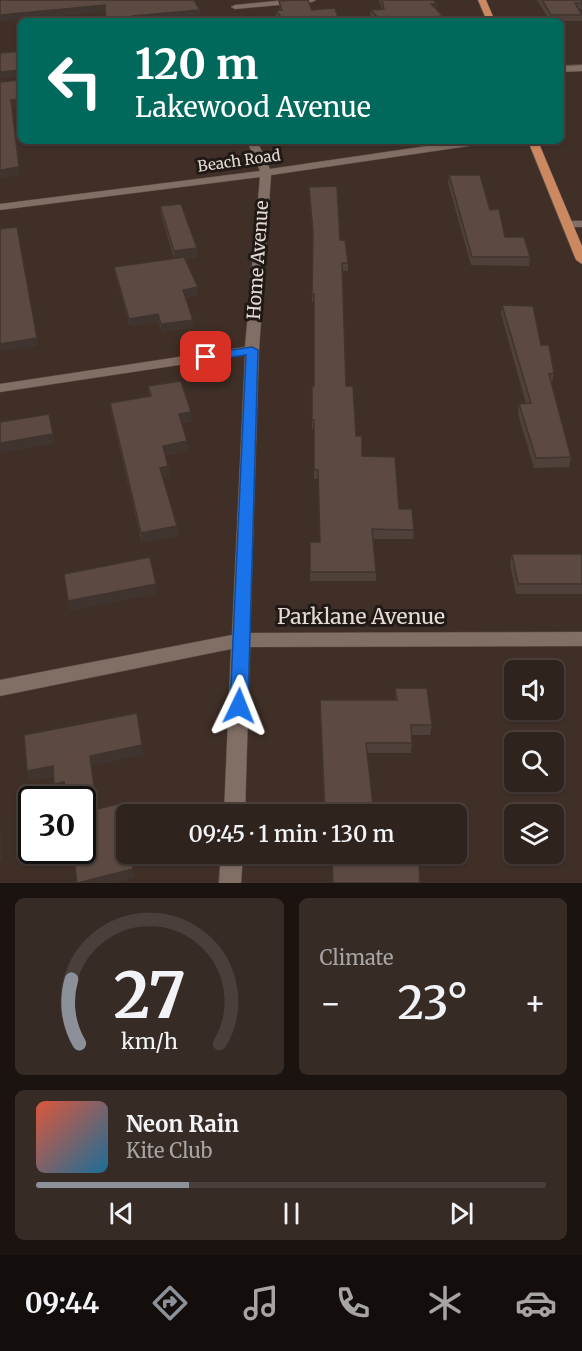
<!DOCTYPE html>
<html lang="en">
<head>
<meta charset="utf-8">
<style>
  body { margin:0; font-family:Merriweather,serif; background:#372b26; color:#f1f3f6; height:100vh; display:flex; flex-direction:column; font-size:22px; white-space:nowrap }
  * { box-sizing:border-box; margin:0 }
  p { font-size:20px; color:#a7a4a4 }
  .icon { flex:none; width:33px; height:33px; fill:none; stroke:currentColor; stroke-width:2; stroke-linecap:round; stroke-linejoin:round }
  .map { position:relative; height:883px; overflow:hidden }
  .side { display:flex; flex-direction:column; gap:15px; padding:15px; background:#1a1310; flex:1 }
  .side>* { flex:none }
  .hud { position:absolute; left:18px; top:18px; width:546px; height:126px; border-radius:9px; box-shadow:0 2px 4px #0004,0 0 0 2px #4a403b; background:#00695c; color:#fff; overflow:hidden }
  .buttons { position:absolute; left:504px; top:660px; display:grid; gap:12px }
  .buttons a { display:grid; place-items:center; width:60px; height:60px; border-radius:9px; background:#2f231d; box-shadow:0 2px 4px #0004,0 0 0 2px #4a403b; font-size:30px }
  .speed { position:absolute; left:18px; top:786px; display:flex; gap:12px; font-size:30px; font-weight:700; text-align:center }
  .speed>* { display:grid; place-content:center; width:78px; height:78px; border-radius:50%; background:#2f231d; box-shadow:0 2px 4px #0004,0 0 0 2px #4a403b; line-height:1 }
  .speed .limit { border:3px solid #111; border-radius:9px; background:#fff; color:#111 }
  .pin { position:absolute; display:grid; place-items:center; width:51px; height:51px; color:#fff; margin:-26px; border-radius:12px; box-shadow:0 3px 9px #0006 }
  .me { position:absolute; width:66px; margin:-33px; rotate:2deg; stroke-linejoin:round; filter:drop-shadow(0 0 4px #0008) }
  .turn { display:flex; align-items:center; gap:21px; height:126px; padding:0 18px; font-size:27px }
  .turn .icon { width:78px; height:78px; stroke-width:2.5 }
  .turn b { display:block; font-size:42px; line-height:51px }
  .big { font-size:45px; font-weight:600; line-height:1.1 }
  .side .card { flex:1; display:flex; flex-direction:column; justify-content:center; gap:9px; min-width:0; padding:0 21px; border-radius:9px; background:#372b26 }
  .side .dial { align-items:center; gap:0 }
  .dial svg { height:156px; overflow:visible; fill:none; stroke:#4a403b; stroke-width:7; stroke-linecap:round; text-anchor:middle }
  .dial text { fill:#f1f3f6; stroke:none }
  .song { display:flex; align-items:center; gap:18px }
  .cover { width:72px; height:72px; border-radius:9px; background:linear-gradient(135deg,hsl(10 70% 55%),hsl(200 70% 35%)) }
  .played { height:6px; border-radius:3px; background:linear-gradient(90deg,#8c9099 30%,#4a403b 30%) }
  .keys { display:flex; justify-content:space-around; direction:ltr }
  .heat { display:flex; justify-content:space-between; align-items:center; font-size:33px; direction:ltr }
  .side .tiles { flex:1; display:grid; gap:15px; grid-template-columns:1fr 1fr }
  .card:last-child { grid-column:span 2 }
  .trip { position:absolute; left:116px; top:804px; width:351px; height:60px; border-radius:9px; background:#2f231d; box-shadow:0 2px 4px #0004,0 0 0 2px #4a403b; font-weight:600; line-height:60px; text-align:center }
  .tabs { display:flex; height:96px; justify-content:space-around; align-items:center; background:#130e0c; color:#a7a4a4 }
  .tabs .icon { width:42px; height:42px }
  .tabs .selected { color:#8c9099 }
  .tabs b { font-size:27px; color:#f1f3f6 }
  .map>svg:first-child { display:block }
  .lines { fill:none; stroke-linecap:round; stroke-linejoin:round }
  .minor-casing { stroke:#5b4e46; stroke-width:1 }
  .primary-casing { stroke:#5b4e46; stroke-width:1 }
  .minor { fill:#816e65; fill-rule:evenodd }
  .primary { fill:#cc8861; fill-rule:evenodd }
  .wall { fill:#4f4039 }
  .shaded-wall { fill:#40342e }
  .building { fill:#5c4a42; stroke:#40342e; stroke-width:1.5 }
  .route { fill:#1a73e8; stroke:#114b97; stroke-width:1.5 }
  .labels { text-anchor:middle; stroke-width:6; stroke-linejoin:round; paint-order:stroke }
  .far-street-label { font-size:15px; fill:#e5dbd5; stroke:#201915 }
  .street-label { font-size:18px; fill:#e5dbd5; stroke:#201915 }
  .near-street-label { font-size:21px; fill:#e5dbd5; stroke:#201915 }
</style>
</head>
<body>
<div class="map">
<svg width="582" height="883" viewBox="0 0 582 883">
  <rect width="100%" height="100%" fill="#3f2f27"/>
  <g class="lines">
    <defs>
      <path id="minor" d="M286,0H316L312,2L235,9L231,7L235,5Z
        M582,65V71L561,72V66Z
        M247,141H257L270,169L461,141H487L482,144L271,175L259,350L250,633L582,632V646L250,647L245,814H224L231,649L0,696V680L232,635L245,355L0,392V384L245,347L260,177L0,210V204L260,171Z
        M582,221V227H569L563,224L569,221Z
        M221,854H243L241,883H219Z"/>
      <path id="primary" d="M478,0H486L495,21H487Z
        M528,141H538L582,246V264L576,260Z"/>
    </defs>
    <use href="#minor" class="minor-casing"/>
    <use href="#primary" class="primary-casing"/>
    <use href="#minor" class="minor"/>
    <use href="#primary" class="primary"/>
  </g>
  <path class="wall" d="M379,0H433L437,10L443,16L442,21H373L370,18L371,10L382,9Z
    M537,0H581L582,9H579L582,13V21H550Z
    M279,1L312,10L339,21H279L276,17V11L280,10Z
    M449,175L490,210L505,237L530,257L529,266L471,265L448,183Z
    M309,187L340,240L348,263V271H342L346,386L356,436L362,456L414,530L413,539H373L376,572V581H310V542H320L318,479H314V429H312V386H314V302H312L313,241Z
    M160,206L197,248L198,257L185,259L198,287V295L186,297L194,327L162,332L159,322L130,326L115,274L114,267L174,258L161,215Z
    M502,305L541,345L554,373L552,383L571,457L569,467L534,468L518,414L519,404H526L501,314Z
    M148,386L192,421L182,423L187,441L188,451L165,455L168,466L169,476L163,477L177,526L178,536L142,543L111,412L110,403L149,397Z
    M512,554H582V594H516L510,564Z
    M395,688L432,725L430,735H411L412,743L411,753H367L374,814H324L320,700H395Z
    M326,854H378L379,864L420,883H332V855H326Z"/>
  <path class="shaded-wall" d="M431,4H437V12Z
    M105,5V12L0,22V15Z
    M200,10V17L152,21H134L133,16Z
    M443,16L442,21H406V20Z
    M20,70L21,77L0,79V72Z
    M21,99V106L12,107L20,175L0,178V170L11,100Z
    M313,141H356L313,146Z
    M197,248L198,257L175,260L174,251Z
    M198,287V295L184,297L183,290Z
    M158,314L159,322L130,326L129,319Z
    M193,320L194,327L162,332L161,324Z
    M37,338L38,346L0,352V344Z
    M191,412L192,421L180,423L179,414Z
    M53,434L55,444L0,453V443Z
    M187,441L188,451L164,455L163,446Z
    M168,466L169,476L161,477L160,468Z
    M177,526L178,536L142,543L141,533Z
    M156,584L157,594L70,611L68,601Z
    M142,745L144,755L92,766L99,819L90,756Z
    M53,766L55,776L29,781L27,771Z
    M64,782L67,791L57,793L54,784Z
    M0,817L2,860L0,861Z
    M131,854L135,878L116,883H77Z"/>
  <path class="building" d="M0,0H194L200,10L133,16L135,21H106L105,5L0,15Z
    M292,0H308L312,10L335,8L339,21H284L276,11L282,10L279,1Z
    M382,0H433L437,4H431L443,16L406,20L407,21H381L371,10L384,9Z
    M542,0H581L582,3H575L582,15H551Z
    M21,51V74L20,70L0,72V53Z
    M21,79V99L11,100L19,167L0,170V82L20,80Z
    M449,175H480L490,210L499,209L505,237H524L530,257H472Z
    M337,186L340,240H345L348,263H342L346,386H353L356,436H362V456L395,457L399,509H412L414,530L372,529L376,572H310V542H320L318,470H314V420H312V386H314V294H312L313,232L309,187Z
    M181,204L197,248L174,251L160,206Z
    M17,227L37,338L0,344V229Z
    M184,257L198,287L183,290L193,320L161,324L158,314L129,319L114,267Z
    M502,305L533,306L541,345H549L554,373L549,374L571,457L536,458L519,404L531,403Z
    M181,381L191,412L179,414L187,441L163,446L168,466L160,468L177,526L141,533L110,403L151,396L148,386Z
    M49,414L53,434L0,443V422Z
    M512,554H582V584H518Z
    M150,557L156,584L68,601L64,574Z
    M395,688H427L432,725H411L412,743H366L374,814H325L320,700H397Z
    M137,713L142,745L90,756L97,809L122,803L126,825V854H131L133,869L77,883L73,850H82V800H67L64,782L54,784L53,766L27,771L24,735Z
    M332,854H378L379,864L419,865L420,883H333Z"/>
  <path class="route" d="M252,347L258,350L248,706L245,711L239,713L233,711L230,706L246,355L206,361L200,357L206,354Z"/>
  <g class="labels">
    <g class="far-street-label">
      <text transform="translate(239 161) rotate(-8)" y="5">Beach Road</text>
    </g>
    <g class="street-label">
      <text transform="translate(258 260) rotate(-86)" y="6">Home Avenue</text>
    </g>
    <g class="near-street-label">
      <text x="361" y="624">Parklane Avenue</text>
    </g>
  </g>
</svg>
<div class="buttons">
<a><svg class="icon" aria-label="sound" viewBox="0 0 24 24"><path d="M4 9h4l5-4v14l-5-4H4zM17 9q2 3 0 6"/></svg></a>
<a><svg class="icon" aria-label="search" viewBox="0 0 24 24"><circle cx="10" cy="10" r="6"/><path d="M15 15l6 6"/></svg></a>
<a><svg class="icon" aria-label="layers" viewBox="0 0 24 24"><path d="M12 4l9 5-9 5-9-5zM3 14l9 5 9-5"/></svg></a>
</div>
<div class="speed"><div class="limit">30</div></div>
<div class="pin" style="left:206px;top:357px;background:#d93025"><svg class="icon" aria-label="arrive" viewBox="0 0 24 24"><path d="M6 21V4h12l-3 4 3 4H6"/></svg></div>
<svg class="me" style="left:239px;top:706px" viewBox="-20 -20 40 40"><path d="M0-17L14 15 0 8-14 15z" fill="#1a73e8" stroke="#fff" stroke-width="4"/></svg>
<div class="trip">09:45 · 1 min · 130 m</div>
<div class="hud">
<div class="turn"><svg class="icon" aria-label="left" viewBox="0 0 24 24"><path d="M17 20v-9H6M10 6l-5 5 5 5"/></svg><div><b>120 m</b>Lakewood Avenue</div></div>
</div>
</div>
<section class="side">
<div class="tiles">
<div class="card dial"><svg viewBox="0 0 100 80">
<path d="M14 69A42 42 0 1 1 86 69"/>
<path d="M14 69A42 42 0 0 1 10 36" stroke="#8c9099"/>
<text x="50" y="56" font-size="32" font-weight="700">27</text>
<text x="50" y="72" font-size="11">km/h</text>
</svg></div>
<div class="card"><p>Climate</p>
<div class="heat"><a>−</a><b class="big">23°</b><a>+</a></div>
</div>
<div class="card">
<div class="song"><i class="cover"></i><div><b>Neon Rain</b><p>Kite Club</p></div></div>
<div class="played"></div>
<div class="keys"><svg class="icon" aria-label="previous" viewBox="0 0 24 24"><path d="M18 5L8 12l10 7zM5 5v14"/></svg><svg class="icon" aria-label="pause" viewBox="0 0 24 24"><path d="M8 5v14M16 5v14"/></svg><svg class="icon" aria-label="next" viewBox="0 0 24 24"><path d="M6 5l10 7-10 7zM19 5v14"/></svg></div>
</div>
</div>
</section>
<nav class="tabs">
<b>09:44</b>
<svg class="icon selected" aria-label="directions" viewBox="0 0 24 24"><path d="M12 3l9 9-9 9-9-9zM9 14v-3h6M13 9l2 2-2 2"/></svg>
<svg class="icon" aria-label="music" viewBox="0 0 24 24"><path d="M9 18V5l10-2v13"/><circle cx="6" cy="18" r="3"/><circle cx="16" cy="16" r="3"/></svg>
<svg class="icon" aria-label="phone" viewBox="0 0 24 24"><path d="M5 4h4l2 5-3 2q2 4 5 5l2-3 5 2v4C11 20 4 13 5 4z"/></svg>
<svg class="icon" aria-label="climate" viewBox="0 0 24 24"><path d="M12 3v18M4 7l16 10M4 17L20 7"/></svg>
<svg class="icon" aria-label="car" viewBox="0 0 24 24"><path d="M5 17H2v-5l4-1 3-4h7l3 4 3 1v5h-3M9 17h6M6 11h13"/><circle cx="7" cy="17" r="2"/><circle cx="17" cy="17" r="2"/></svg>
</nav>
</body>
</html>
